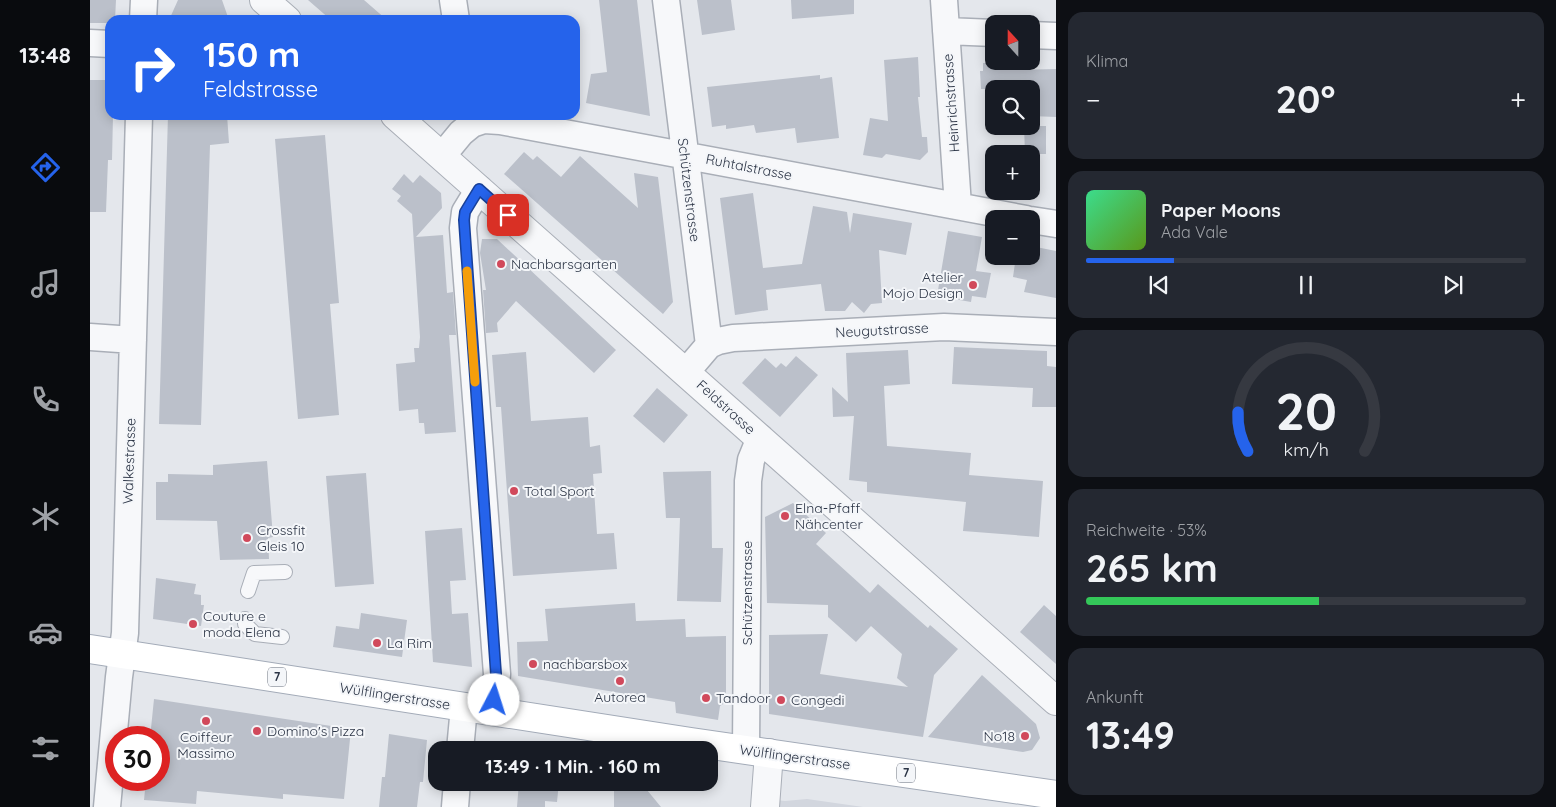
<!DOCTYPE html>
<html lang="de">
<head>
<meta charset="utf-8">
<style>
  body { margin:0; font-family:Quicksand,sans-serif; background:#242831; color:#f1f3f6; height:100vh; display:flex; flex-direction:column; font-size:19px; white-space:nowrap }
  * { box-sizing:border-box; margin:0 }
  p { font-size:16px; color:#9ea1a6 }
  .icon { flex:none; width:28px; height:28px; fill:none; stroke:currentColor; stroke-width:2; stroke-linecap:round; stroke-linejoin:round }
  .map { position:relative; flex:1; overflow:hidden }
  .details { display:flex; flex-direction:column; gap:12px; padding:12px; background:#0d0f14; width:500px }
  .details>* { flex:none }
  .guide { position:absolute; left:15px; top:15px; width:475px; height:105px; border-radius:15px; box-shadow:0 2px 12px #0003; background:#2563eb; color:#fff; overflow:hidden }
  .needle { width:32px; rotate:339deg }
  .buttons { position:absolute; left:895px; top:15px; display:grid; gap:10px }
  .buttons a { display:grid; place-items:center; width:55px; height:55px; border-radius:10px; background:#171b24; box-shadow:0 2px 12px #0003; font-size:25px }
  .speed { position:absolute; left:15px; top:726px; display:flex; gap:10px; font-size:25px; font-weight:700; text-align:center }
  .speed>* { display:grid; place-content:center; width:65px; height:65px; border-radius:50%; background:#171b24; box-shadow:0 2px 12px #0003; line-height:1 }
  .speed .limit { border:8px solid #d22; background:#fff; color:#111 }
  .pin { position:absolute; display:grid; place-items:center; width:42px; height:42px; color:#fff; margin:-21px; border-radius:10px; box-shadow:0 2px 8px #0006 }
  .me { position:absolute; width:55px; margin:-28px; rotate:5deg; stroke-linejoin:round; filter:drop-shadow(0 0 4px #0008) }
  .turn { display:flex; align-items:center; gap:18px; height:105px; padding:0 15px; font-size:22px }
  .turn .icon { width:65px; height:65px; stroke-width:2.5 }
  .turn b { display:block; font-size:35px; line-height:42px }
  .big { font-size:38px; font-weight:700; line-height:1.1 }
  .details .card { flex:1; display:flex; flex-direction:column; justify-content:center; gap:8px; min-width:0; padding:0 18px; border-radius:15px; background:#242831 }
  .details .dial { align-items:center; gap:0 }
  .dial svg { height:130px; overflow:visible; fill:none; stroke:#363941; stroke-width:7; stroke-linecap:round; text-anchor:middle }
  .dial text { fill:#f1f3f6; stroke:none }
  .song { display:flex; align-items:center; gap:15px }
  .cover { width:60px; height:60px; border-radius:8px; background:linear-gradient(135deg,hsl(150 70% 55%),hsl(90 70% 35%)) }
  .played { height:5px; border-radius:2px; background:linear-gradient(90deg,#2563eb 20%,#363941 20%) }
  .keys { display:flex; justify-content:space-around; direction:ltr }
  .heat { display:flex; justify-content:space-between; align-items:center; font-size:28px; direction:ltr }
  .charge { height:8px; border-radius:4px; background:linear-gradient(90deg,#34c759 53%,#363941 0) }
  .trip { position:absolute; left:338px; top:741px; width:290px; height:50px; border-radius:15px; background:#171b24; box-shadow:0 2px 12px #0003; font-weight:700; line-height:50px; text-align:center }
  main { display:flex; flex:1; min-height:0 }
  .menu { display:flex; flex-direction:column; width:90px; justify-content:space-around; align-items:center; background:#090b0e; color:#9ea1a6 }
  .menu .icon { width:35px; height:35px }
  .menu .selected { color:#2563eb }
  .menu b { font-size:22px; color:#f1f3f6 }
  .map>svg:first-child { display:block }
  .built { fill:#d2d6de }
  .building { fill:#bbc0ca }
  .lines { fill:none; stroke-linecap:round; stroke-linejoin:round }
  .service-casing { stroke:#a9aeb7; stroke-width:16 }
  .minor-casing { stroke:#a9aeb7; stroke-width:29 }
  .tertiary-casing { stroke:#a9aeb7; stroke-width:30 }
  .primary-casing { stroke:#a3abb8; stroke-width:30 }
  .service { stroke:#f7f8fa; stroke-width:14 }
  .minor { stroke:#f7f8fa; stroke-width:26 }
  .tertiary { stroke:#f7f8fa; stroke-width:28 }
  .primary { stroke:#fff; stroke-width:28 }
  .route-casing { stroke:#184099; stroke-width:12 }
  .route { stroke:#2563eb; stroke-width:9 }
  .slow { stroke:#f59e0b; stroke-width:9 }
  .poi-dot { fill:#d1495b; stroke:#f4f6f9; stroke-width:2 }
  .labels { text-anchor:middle; stroke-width:4; stroke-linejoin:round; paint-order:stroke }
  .shield { fill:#f4f6f9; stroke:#676e7b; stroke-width:1 }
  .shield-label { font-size:12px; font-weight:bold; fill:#2b3445 }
  .street-label { font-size:14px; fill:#2b3445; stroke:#f4f6f9 }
  .poi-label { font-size:14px; fill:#2b3445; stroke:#f4f6f9; text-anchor:start }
</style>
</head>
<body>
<main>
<nav class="menu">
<b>13:48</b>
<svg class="icon selected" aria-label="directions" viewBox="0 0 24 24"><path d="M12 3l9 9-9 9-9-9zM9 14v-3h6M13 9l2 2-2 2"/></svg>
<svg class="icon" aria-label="music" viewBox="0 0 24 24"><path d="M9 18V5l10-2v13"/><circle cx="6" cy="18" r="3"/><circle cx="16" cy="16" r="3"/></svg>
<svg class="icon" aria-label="phone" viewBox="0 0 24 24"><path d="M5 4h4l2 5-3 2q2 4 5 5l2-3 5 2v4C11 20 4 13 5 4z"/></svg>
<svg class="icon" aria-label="climate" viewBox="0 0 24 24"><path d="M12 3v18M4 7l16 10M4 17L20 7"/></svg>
<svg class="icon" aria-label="car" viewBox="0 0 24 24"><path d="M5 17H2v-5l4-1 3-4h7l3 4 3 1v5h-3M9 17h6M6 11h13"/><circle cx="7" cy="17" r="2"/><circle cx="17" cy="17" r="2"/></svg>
<svg class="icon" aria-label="filters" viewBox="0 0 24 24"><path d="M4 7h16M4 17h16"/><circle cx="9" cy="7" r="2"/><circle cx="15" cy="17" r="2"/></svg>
</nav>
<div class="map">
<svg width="966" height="807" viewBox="0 0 966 807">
  <rect width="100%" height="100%" fill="#e4e7ec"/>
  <path class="built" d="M675,799L695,801L717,799L773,807H675Z"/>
  <path class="building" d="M0,0H26L25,20H20V23H0Z
    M88,0H132L139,20H79Z
    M218,0H274L297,20H241Z
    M509,0H547L560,116L496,103L501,74L517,72Z
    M607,0H641L645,30L612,35Z
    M701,0H764V14L702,19Z
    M828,57L830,97H828L832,137H837L838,152L830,160L796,154L792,158L773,155L780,118L798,121L794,60Z
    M913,62H926V70L966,69V117L941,116V89H891L890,71H893V63Z
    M730,75V79L742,77L749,138L707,143L705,128L666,133L664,125L636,129V125L622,127L617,87Z
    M0,80H20V115H23L22,160H18L16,212H0Z
    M78,115H137L139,143L120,145L111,425L69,424Z
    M934,126H956V154H935Z
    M235,135L249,303L240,304L249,415L208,419L185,139Z
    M434,152L443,160L447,156L471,177L490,156L548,208L544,173L568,177L583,302L573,314L414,174Z
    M314,174L323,183L330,175L351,193L352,208L326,237L353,235L357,293L363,292L366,335H359L366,432L335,434L334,423H329L328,409L309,411L306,364L325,362L324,348H329L330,337L322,214L307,201L311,196L302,189Z
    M663,193L673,268L712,264L723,206L757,212L760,233L763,213L822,223L816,255L789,250L792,303L781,304L774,313L762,302L755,311H735L731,284L676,290L678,310L645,315L630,198Z
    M858,231L892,237L886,271L901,273L896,298L882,296L881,302L847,296Z
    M392,239H407L526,350L504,373L426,301L407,323L408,332L396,333L393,290H396L390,253Z
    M941,246L966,251V298L934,292L937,280L923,277L926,256H941Z
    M864,347L957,351V366L966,367V407H942L943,388L862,384Z
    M818,350L820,384L794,386L797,446L881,453L879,475L953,481L949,537L873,531L876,502L777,492V482L759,480L764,416L743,417L742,387L758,402L756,353Z
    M436,352L441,421L498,417L500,447L510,445L512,473L503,474L507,534L524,533L527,569L423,576L411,407H406L402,355Z
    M706,356L728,375L690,417L652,383L675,358L686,368L691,363L696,367Z
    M567,388L598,415L574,443L543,416Z
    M177,461L183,537L178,538L179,559L130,560L127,521L66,520V482H78V474L123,475V465Z
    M621,471L622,548H633L631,602L587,601L590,518H576L573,472Z
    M276,473L284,584L245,587L236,476Z
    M703,503L736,533L726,544L780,593L788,584L838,628L840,625L868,649L844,675L833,737L679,714V635L738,634L730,674L818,687L807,678L812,654L781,626L766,642L738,617V605L677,603L675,517Z
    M372,528L376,580L360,581L362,614L378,613L382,667L343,662L335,531Z
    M66,578L106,584L104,594L111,595V605H114L111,626L63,619Z
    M545,603L546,621L595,619L596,637L636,636V702L630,706L628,720L586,713L585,702L428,676L427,642L458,641L455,609Z
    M954,605L966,616V664L930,632Z
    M271,613L317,620L312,657L243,647L246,626L269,629Z
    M892,675L946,724L950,738L942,750L933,752L838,737Z
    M64,699L261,729L254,799L193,794V799L107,791L106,804L54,800L56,780H69V738H60Z
    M299,734L337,740L333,782H330L327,807H289L292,777H295Z
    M429,782H469L467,802L455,801V807H427Z
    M524,782H557V790L571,807H524Z"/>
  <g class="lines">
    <defs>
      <path id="service" d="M158,591L164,573L195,572
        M155,619V624L165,634L192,637"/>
      <path id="minor" d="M363,0L366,20
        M576,0L619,345L596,372
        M854,0L868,206
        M53,20L54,0
        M856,31L904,33
        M941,35L966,36
        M0,43L20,44
        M382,124L394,120L410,121L936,219
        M352,156L371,133L382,124L381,115
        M389,189L375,212L373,228L407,674L403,711
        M941,220L966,224
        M0,337L43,340
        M619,345L628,341L643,338L854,327L966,332
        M370,750L374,707
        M656,750L658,481L661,460L670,438
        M17,807L29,677L35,633L49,115
        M365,807L367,782"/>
      <path id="tertiary" d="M174,0L197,20
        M305,115L966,701
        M675,807L679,753"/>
      <path id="primary" d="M0,649L601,742L966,795"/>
    </defs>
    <use href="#service" class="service-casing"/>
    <use href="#minor" class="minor-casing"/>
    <use href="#tertiary" class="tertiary-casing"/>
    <use href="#primary" class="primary-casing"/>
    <use href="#service" class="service"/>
    <use href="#minor" class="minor"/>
    <use href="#tertiary" class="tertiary"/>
    <use href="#primary" class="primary"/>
  </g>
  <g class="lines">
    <defs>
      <path id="route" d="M404,700L406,674L374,220L375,212L389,189L418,215"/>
    </defs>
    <use href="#route" class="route-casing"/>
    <use href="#route" class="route"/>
    <path class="slow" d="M377,271L385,382"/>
  </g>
  <g class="poi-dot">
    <circle cx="411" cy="264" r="5"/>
    <circle cx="883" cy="285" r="5"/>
    <circle cx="424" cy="491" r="5"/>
    <circle cx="695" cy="516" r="5"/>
    <circle cx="157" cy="538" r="5"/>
    <circle cx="103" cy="624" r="5"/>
    <circle cx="287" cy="643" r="5"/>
    <circle cx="443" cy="664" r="5"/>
    <circle cx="530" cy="681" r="5"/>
    <circle cx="616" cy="698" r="5"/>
    <circle cx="691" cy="700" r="5"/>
    <circle cx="116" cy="721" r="5"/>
    <circle cx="167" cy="731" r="5"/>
    <circle cx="935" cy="736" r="5"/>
  </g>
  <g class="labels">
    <g class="shield">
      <rect x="178" y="667.5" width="18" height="19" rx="4"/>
      <rect x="807" y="763.5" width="18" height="19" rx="4"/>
    </g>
    <g class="shield-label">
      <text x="187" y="681">7</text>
      <text x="816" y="777">7</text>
    </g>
    <g class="street-label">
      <text transform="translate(861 103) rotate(-94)" y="5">Heinrichstrasse</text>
      <text transform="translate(659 167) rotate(11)" y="5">Ruhtalstrasse</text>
      <text transform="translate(599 190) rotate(83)" y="5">Schützenstrasse</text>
      <text transform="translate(792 330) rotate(-3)" y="5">Neugutstrasse</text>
      <text transform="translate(636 407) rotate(42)" y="5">Feldstrasse</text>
      <text transform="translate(39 461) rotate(-88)" y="5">Walkestrasse</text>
      <text transform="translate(657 593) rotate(-90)" y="5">Schützenstrasse</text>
      <text transform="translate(305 696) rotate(9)" y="5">Wülflingerstrasse</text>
      <text transform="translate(705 757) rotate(8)" y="5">Wülflingerstrasse</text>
    </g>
    <g class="poi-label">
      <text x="421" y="269">Nachbarsgarten</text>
      <text x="873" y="282" text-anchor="end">Atelier<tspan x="873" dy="16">Mojo Design</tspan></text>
      <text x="434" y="496">Total Sport</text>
      <text x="705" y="513">Elna-Pfaff<tspan x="705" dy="16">Nähcenter</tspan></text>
      <text x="167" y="535">Crossfit<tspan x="167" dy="16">Gleis 10</tspan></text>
      <text x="113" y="621">Couture e<tspan x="113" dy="16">moda Elena</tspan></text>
      <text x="297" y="648">La Rim</text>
      <text x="453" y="669">nachbarsbox</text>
      <text x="530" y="702" text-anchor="middle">Autorea</text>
      <text x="626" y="703">Tandoor</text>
      <text x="701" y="705">Congedi</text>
      <text x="177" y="736">Domino's Pizza</text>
      <text x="925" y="741" text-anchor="end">No18</text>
      <text x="116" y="742" text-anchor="middle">Coiffeur<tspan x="116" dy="16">Massimo</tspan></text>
    </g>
  </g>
</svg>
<div class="buttons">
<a><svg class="needle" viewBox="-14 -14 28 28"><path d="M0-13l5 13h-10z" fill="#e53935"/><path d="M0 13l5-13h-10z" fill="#9ea1a6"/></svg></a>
<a><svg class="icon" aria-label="search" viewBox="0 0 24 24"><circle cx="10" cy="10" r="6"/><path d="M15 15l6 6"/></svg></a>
<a>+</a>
<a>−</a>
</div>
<div class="speed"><div class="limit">30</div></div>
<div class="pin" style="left:418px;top:215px;background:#d93025"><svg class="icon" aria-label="arrive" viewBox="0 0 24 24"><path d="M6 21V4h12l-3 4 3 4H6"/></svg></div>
<svg class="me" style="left:404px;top:700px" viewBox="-20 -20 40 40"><circle r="19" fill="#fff"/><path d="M0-13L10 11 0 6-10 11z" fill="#2563eb"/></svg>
<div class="trip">13:49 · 1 Min. · 160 m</div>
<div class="guide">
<div class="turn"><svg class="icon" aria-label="right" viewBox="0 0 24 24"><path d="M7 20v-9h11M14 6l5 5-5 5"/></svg><div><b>150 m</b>Feldstrasse</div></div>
</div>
</div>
<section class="details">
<div class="card"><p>Klima</p>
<div class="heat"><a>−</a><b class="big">20°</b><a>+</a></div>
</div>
<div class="card">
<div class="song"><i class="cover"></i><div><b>Paper Moons</b><p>Ada Vale</p></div></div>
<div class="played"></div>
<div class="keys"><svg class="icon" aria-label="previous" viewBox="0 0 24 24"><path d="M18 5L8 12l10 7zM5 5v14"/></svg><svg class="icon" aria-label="pause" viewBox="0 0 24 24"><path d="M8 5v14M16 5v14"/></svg><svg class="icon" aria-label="next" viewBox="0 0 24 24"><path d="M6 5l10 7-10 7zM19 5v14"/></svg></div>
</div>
<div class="card dial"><svg viewBox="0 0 100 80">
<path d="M14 69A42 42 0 1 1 86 69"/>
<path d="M14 69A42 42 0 0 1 8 45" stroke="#2563eb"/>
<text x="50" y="56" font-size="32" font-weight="700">20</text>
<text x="50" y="72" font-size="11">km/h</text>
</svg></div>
<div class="card"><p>Reichweite · 53%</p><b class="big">265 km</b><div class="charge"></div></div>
<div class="card"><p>Ankunft</p><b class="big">13:49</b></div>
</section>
</main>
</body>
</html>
